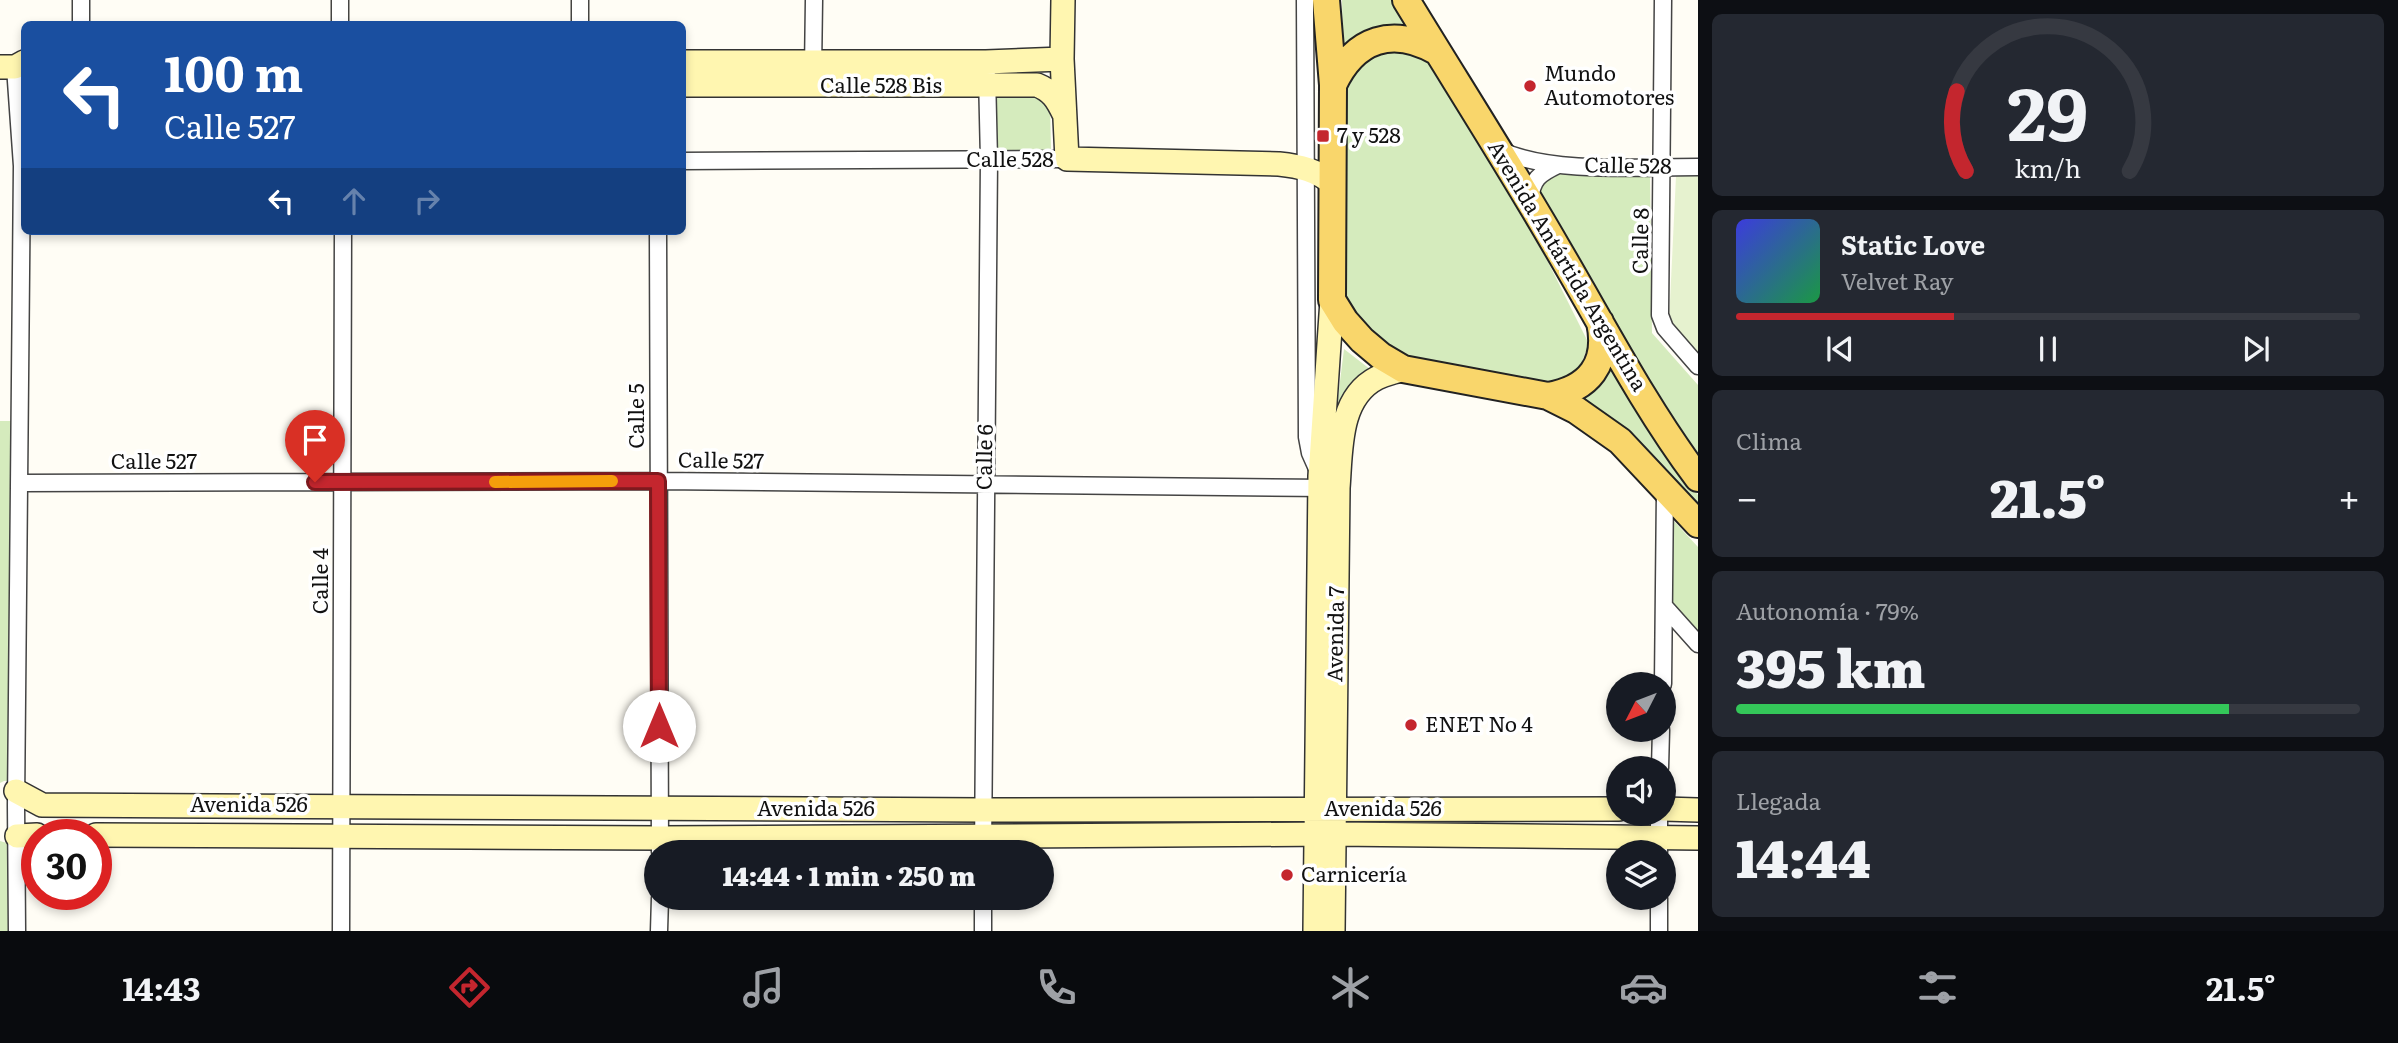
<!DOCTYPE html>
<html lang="es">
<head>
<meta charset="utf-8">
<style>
  body { margin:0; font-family:Literata,serif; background:#242831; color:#f1f3f6; height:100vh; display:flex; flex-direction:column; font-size:26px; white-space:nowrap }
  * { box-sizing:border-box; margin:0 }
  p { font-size:23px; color:#9ea1a6 }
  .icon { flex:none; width:38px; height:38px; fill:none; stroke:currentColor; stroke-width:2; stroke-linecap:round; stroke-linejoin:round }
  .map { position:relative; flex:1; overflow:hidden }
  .side { display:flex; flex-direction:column; gap:14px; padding:14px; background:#0d0f14; width:700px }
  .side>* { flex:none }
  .hud { position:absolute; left:21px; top:21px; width:665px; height:214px; border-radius:10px; box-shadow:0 4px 10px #0003; background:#1a4fa0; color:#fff; overflow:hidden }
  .needle { width:46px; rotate:228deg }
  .tools { position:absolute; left:1606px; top:672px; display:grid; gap:14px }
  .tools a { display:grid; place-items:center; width:70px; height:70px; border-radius:50%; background:#171b24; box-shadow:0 4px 10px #0003; font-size:35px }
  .speed { position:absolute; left:21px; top:819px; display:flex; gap:14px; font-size:35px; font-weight:700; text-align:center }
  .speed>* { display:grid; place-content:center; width:91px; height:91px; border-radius:50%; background:#171b24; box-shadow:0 4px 10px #0003; line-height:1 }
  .speed .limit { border:10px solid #d22; background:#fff; color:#111 }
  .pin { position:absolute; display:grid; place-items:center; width:60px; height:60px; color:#fff; margin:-72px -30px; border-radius:50% 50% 50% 0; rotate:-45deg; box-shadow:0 0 7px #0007 }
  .pin .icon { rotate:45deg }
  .me { position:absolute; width:77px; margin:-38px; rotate:0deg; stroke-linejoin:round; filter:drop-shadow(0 0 5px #0008) }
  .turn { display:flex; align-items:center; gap:24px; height:147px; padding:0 28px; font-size:32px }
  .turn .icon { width:91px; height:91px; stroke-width:2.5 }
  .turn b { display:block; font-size:49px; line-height:60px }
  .lanes { display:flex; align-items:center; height:66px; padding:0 28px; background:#0003; justify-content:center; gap:35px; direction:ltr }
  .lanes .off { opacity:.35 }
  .big { font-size:52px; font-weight:800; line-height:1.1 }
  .side .tile { flex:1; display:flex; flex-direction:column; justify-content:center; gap:10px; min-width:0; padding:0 24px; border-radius:10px; background:#242831 }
  .side .dial { align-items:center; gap:0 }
  .dial svg { height:182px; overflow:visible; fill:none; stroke:#363941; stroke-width:7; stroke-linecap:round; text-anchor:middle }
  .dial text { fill:#f1f3f6; stroke:none }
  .song { display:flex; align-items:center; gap:21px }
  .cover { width:84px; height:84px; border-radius:10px; background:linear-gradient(135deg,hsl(240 70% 55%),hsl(140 70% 35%)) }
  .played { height:7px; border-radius:4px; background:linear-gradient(90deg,#c4262e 35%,#363941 35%) }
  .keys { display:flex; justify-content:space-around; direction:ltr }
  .heat { display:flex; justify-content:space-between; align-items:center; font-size:38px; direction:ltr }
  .charge { height:10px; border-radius:5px; background:linear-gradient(90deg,#34c759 79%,#363941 0) }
  .trip { position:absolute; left:644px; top:840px; width:410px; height:70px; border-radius:35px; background:#171b24; box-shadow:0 4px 10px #0003; font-weight:800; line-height:70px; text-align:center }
  .tabs { display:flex; height:112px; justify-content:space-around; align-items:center; background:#090b0e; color:#9ea1a6 }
  .tabs .icon { width:49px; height:49px }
  .tabs .current { color:#c4262e }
  .tabs b { font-size:32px; color:#f1f3f6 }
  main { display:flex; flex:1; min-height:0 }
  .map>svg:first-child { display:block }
  .green { fill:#d5ebbd }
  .pitch { fill:#e6f2cf }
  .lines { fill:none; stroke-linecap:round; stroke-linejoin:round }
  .street-casing { stroke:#444; stroke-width:19 }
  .secondary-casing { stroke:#333; stroke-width:26 }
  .primary-casing { stroke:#222; stroke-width:30 }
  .street { stroke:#fff; stroke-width:16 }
  .secondary { stroke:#fff6b0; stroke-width:23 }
  .primary { stroke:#f9d66b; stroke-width:26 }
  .route-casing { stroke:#7f191e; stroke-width:18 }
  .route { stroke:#c4262e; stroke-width:12 }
  .slow { stroke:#f59e0b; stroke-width:12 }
  .poi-dot { fill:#c4262e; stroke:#fff; stroke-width:2.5 }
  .labels { text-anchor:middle; stroke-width:7; stroke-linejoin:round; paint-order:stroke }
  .poi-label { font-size:21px; fill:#111; stroke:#fff; text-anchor:start }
  .street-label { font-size:21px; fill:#111; stroke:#fff }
</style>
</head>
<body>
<main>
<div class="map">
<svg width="1698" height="931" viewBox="0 0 1698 931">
  <rect width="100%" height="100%" fill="#fffdf5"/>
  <path class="green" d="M1342,0H1394L1413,33L1343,57Z
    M1398,45L1424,53L1527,220L1589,344L1577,374L1548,385L1400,357L1366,337L1343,303V84L1367,55Z
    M1040,94L1050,104L1051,150L993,152L990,97Z
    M1555,174L1650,176L1652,333L1698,385V461L1538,202L1542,183Z
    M1344,349L1375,373L1330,462Z
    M1609,362L1698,495V508L1577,402L1597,388Z
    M0,421H19L16,781H4L0,783Z
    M1673,520L1698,547V635L1669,603Z
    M0,841L17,846L15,931H0Z"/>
  <path class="pitch" d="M1676,176H1698V355L1669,323Z"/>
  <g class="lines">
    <defs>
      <path id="street" d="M81,0V24
        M580,0V24
        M1305,0L1307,437L1310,453L1318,471
        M1663,0L1660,315L1665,328L1698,366
        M340,24V0
        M15,67L22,166L16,805L17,931
        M813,70L814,0
        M1500,150C1550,174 1641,167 1698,167
        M682,161L1067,159
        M1530,200C1532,179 1539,174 1558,165
        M658,231L660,852
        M20,483L658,481L1328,488
        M1665,607L1698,644
        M1663,684L1665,489
        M1660,768L1661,730
        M983,852L989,160L987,75
        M1659,852V814
        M341,931L343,231
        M659,931L660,898
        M983,931V898
        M1659,931V898"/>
      <path id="secondary" d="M1063,0L1062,59L1067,159L1279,164C1299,166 1317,170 1333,184
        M682,62H986L1062,59
        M0,67H15L24,62
        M682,85H1037C1052,91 1057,99 1064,114
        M16,791L42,805L984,810L1619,809
        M1664,809L1698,810
        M96,835L660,838L1334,834L1698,838
        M17,836L37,835
        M1315,931L1320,476L1332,300
        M1333,931L1338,488C1341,451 1338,398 1377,378C1385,374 1395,372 1403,369"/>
      <path id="primary" d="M1326,0L1333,85L1332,300L1345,321L1362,340L1381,356L1403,369L1548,396L1576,410L1620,441L1698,524
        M1406,0C1456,82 1508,163 1556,246C1602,324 1644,406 1698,478
        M1333,85C1355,38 1393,26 1438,52
        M1548,396C1589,389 1609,364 1600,322"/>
    </defs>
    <use href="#street" class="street-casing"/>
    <use href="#secondary" class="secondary-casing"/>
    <use href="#primary" class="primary-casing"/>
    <use href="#street" class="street"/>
    <use href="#secondary" class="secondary"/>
    <use href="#primary" class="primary"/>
  </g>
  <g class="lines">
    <defs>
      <path id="route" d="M315,482L658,481L659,726"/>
    </defs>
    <use href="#route" class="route-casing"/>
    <use href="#route" class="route"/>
    <path class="slow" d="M495,482L612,481"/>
  </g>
  <g class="poi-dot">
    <circle cx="1530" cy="86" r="7"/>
    <rect x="1316" y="129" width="14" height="14" rx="3.5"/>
    <circle cx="1411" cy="725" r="7"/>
    <circle cx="1287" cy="875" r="7"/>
  </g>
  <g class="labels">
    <g class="poi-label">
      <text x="1544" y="81">Mundo<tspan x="1544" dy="24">Automotores</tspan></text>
      <text x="1337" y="143">7 y 528</text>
      <text x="1425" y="732">ENET No 4</text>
      <text x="1301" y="882">Carnicería</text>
    </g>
    <g class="street-label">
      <text x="881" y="93">Calle 528 Bis</text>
      <text x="1010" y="167">Calle 528</text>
      <text transform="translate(1628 166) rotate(1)" y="7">Calle 528</text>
      <text transform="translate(1641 241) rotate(-89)" y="7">Calle 8</text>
      <text transform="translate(1567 266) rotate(59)" y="7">Avenida Antártida Argentina</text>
      <text transform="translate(637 416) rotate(-90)" y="7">Calle 5</text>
      <text transform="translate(985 457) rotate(-89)" y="7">Calle 6</text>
      <text transform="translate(721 461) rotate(1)" y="7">Calle 527</text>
      <text x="154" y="469">Calle 527</text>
      <text transform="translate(321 581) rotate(-90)" y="7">Calle 4</text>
      <text transform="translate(1336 634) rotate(-89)" y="7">Avenida 7</text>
      <text x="249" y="812">Avenida 526</text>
      <text x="816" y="816">Avenida 526</text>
      <text x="1383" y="816">Avenida 526</text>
    </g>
  </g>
</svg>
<div class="tools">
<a><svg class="needle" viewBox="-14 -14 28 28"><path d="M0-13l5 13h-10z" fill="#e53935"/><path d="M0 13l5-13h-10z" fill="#9ea1a6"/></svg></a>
<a><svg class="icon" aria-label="sound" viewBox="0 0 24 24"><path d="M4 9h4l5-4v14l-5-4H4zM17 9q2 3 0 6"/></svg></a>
<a><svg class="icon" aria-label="layers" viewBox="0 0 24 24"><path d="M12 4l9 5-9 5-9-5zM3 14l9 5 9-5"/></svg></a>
</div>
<div class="speed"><div class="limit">30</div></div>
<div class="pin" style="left:315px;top:482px;background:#d93025"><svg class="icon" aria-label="arrive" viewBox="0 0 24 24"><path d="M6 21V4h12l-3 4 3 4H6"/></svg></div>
<svg class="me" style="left:659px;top:726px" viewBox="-20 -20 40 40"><circle r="19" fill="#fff"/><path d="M0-13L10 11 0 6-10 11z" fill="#c4262e"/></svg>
<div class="trip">14:44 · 1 min · 250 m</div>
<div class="hud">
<div class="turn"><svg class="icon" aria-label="left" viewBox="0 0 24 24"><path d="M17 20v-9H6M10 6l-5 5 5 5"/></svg><div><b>100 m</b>Calle 527</div></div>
<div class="lanes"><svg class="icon" aria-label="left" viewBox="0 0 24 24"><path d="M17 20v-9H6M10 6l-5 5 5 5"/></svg><svg class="icon off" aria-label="ahead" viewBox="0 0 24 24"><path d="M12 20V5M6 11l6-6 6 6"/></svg><svg class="icon off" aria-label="right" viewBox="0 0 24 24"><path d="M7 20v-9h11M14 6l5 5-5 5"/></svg></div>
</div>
</div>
<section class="side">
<div class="tile dial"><svg viewBox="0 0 100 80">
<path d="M14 69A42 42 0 1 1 86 69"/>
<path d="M14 69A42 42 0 0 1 10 34" stroke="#c4262e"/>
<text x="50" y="56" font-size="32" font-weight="700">29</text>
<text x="50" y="72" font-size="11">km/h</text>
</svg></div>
<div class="tile">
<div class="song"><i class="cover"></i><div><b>Static Love</b><p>Velvet Ray</p></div></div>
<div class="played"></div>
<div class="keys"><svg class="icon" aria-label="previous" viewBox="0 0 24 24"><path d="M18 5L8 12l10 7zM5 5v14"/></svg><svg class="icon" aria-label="pause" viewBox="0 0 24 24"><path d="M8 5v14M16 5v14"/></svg><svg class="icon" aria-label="next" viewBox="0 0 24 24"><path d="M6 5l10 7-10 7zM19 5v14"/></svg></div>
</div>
<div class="tile"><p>Clima</p>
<div class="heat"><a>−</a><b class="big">21.5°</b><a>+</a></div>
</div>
<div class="tile"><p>Autonomía · 79%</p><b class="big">395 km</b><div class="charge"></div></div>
<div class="tile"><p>Llegada</p><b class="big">14:44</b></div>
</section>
</main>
<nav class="tabs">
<b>14:43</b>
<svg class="icon current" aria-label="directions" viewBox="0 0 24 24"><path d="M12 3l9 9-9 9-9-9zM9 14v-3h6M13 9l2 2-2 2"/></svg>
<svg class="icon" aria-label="music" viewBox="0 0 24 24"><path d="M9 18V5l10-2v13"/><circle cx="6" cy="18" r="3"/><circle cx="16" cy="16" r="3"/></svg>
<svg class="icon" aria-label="phone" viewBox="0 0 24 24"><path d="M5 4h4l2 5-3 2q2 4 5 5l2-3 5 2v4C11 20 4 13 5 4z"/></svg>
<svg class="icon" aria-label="climate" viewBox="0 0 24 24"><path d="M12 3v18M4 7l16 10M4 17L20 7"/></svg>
<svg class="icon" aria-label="car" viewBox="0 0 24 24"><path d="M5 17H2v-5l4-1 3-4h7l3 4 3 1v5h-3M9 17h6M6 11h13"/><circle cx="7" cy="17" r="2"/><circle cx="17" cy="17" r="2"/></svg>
<svg class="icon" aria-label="filters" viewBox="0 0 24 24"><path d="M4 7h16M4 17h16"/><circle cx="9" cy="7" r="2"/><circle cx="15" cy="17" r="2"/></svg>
<b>21.5°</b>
</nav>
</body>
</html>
